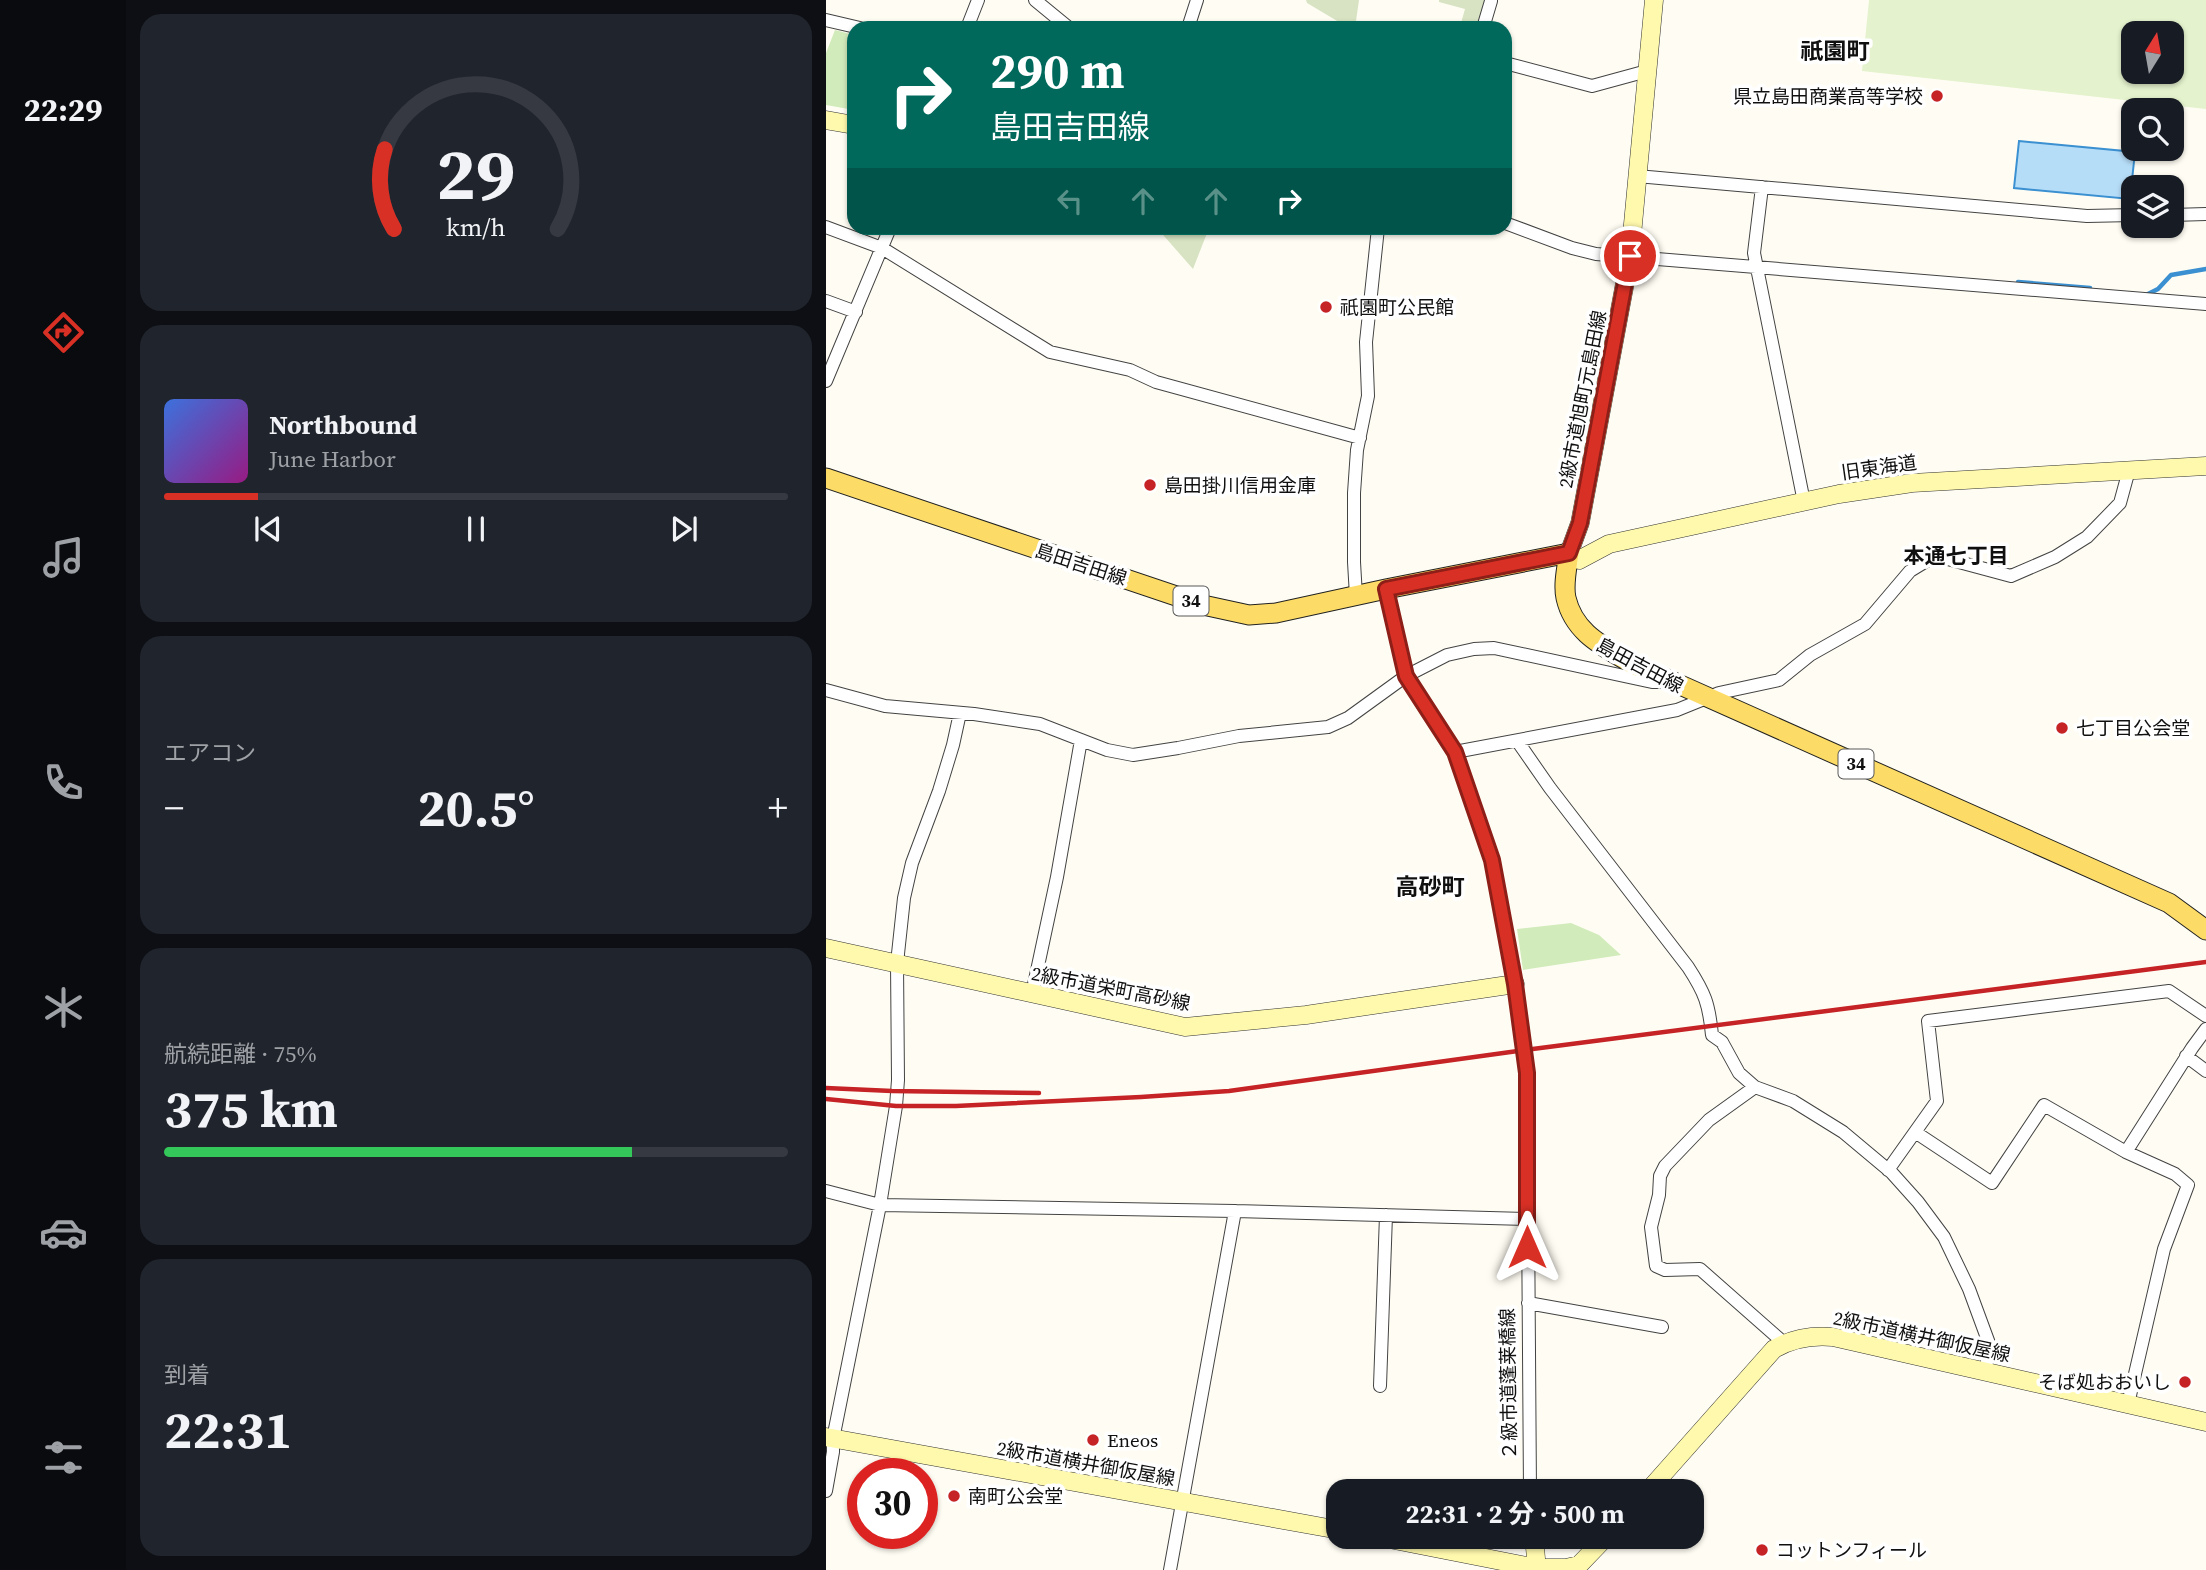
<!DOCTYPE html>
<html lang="ja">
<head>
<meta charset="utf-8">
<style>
  body { margin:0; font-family:"Source Serif 4","Noto Sans JP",serif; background:#20242c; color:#f1f3f6; height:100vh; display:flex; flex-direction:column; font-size:26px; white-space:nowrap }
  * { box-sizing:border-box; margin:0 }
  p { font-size:23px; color:#9ea1a6 }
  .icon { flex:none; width:38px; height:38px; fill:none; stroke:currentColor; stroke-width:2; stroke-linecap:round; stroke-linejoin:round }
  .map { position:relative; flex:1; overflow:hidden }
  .side { display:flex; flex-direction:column; gap:14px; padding:14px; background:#0d0f14; width:700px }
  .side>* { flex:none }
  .hud { position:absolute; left:21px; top:21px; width:665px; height:214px; border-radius:21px; box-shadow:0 2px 5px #0004; background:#00695c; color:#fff; overflow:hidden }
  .needle { width:46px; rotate:11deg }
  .buttons { position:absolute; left:1295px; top:21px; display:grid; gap:14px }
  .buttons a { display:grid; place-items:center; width:63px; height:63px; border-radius:14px; background:#171b24; box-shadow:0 2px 5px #0004; font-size:35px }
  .speed { position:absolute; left:21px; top:1458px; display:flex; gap:14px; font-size:35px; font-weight:700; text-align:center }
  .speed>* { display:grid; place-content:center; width:91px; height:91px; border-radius:50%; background:#171b24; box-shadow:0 2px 5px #0004; line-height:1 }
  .speed .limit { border:10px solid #d22; background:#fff; color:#111 }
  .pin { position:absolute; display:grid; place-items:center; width:60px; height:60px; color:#fff; margin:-30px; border:4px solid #fff; border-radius:50%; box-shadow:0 2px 7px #0007 }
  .me { position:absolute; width:77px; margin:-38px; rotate:0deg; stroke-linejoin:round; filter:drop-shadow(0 0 5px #0008) }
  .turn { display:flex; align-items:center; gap:24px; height:147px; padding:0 28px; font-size:32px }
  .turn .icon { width:91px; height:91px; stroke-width:2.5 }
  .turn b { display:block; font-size:49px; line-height:60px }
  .lanes { display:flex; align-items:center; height:66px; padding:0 28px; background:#0003; justify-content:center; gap:35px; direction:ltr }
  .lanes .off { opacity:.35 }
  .big { font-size:52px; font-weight:700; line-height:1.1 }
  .side .tile { flex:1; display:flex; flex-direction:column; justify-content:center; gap:10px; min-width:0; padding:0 24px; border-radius:21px; background:#20242c }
  .side .dial { align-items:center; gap:0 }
  .dial svg { height:182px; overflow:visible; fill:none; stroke:#363941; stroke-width:7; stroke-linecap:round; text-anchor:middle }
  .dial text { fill:#f1f3f6; stroke:none }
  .song { display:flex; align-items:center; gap:21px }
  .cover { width:84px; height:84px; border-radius:10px; background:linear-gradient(135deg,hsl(220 70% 55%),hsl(310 70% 35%)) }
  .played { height:7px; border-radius:4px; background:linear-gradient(90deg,#d93025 15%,#363941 15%) }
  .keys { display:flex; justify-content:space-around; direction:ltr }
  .heat { display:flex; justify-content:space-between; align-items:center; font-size:38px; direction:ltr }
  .charge { height:10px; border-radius:5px; background:linear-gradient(90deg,#34c759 75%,#363941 0) }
  .trip { position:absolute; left:500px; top:1479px; width:378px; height:70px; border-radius:21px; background:#171b24; box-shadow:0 2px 5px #0004; font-weight:700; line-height:70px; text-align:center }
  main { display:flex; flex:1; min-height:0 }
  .menu { display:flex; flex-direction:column; width:126px; justify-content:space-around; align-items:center; background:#090b0e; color:#9ea1a6 }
  .menu .icon { width:49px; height:49px }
  .menu .current { color:#d93025 }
  .menu b { font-size:32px; color:#f1f3f6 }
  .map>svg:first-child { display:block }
  .green { fill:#d2ebbb }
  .cemetery { fill:#d7e3c2 }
  .pitch { fill:#e4f2cd; fill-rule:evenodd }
  .water { fill:#b6ddf8; stroke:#3b90d1; stroke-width:2 }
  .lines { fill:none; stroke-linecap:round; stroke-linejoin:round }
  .stream { stroke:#3b90d1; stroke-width:4.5 }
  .street-casing { stroke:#434343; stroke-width:14 }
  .secondary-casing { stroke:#323232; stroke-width:19 }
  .primary-casing { stroke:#212121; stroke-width:21 }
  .street { stroke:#fff; stroke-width:12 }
  .secondary { stroke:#fff9ae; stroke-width:18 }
  .primary { stroke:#fcdc66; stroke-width:19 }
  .rail { stroke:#c52325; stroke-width:4.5 }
  .route-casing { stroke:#8d1f18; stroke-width:18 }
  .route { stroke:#d93025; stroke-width:12 }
  .poi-dot { fill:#c52325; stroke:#fff; stroke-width:2.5 }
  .labels { text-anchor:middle; stroke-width:7; stroke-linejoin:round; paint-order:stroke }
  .shield { fill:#fff; stroke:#585858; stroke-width:2 }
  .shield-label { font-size:18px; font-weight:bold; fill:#101010 }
  .poi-label { font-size:19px; fill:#101010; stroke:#fff; text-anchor:start }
  .street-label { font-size:19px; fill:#101010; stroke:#fff }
  .neighbourhood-label { font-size:21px; font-weight:bold; fill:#101010; stroke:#fff }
  .quarter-label { font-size:23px; font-weight:bold; fill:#101010; stroke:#fff }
</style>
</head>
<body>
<main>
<nav class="menu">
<b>22:29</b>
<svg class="icon current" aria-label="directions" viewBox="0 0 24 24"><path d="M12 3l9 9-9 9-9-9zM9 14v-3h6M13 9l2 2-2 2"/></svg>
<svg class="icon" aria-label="music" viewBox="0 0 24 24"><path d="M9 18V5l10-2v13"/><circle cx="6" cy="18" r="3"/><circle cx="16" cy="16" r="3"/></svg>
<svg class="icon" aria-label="phone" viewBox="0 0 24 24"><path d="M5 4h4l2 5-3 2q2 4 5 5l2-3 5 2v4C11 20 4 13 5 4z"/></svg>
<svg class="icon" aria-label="climate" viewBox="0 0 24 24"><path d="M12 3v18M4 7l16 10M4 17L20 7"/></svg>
<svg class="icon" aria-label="car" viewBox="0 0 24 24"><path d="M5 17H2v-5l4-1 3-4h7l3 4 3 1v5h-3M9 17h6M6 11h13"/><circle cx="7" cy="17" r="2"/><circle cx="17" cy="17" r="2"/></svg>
<svg class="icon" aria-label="filters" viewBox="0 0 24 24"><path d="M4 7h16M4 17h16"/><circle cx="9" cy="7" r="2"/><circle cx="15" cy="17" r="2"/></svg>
</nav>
<section class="side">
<div class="tile dial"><svg viewBox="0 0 100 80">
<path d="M14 69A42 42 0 1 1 86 69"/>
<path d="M14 69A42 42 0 0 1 10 34" stroke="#d93025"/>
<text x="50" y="56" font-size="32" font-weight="700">29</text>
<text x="50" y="72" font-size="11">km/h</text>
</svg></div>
<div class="tile">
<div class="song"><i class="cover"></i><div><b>Northbound</b><p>June Harbor</p></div></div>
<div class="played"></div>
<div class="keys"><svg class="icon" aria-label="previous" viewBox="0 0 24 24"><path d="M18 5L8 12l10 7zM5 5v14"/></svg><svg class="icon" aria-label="pause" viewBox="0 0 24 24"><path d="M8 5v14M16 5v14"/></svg><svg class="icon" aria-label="next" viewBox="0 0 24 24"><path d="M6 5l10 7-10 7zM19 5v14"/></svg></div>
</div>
<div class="tile"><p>エアコン</p>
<div class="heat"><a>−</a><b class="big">20.5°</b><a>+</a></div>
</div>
<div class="tile"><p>航続距離 · 75%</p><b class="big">375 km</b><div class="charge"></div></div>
<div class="tile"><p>到着</p><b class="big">22:31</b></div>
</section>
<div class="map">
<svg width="1380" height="1570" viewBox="0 0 1380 1570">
  <rect width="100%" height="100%" fill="#fffdf3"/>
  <path class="green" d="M9,30L28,35V110L0,105V53Z
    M745,923L773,935L795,955L697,970L691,929Z"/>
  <path class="cemetery" d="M480,0H533L529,28H523L481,3Z
    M613,0H666L656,28L635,23L639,9L613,2Z
    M331,228H383L367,269Z"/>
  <path class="pitch" d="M1043,0H1380V109L1036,71ZM1307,33H1346V72H1307Z"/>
  <path class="water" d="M1193,141L1309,152L1304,199L1188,188Z"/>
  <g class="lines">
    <path class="stream" d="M1192,282L1264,288
      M1322,294L1332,289L1345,275L1380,269"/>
    <defs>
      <path id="street" d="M209,0L243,28
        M0,20L34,28
        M141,28L152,0
        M362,28L371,0
        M657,28L665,1
        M679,63L766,86L821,71
        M811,176L1261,216L1307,215
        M936,187L928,253L978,502
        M1346,215L1380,214
        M679,223L746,248L770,254L1380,304
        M0,227L56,248L224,352L304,370L330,382L534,438
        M0,301L30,312
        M0,381L64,228
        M560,589L580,676L629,752L666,860L689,984L701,1073L704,1491
        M530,596L528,562V493L531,450L542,396L540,342L552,228
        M0,690L59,706L148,714L214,724L281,750L307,755L352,748L413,736L502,727L522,718L580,676L621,655L648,649L668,648L826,682H836
        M692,742L724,788L862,967C879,993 883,1004 886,1035L896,1042L913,1073L929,1087L967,1101L1017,1132L1066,1173L1092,1202L1118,1237L1143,1289L1164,1346L1159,1372
        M629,752L851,710L893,693L953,680L984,655L1039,624L1084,571L1102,560L1118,558L1185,576L1229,557L1261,537L1294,503L1303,470
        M206,994L231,877L255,740
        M1360,1056L1380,1071
        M929,1087L883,1120L839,1166L834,1176L833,1195L825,1227L830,1266L839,1270L874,1269L958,1343
        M1089,1132L1166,1183L1218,1105L1300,1152L1349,1174L1362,1185L1338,1249L1302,1404
        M1300,1152L1366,1048L1380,1029
        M1062,1170L1111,1101L1102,1021L1343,991L1380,1016
        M0,1191L54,1205L409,1211L701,1219
        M702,1303L836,1327
        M554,1386L560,1215
        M0,1491L7,1452V1439L54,1205L70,1106L72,1080L71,963L78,898L86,863L113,791L127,745L134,713
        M344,1570L409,1211"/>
      <path id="secondary" d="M828,0L804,256L754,523L743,553L753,560L783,544L1013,494L1086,483L1380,466
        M0,120L28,125
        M0,948L359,1027L480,1015L689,984
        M0,1437L513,1530
        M822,1491L948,1349C967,1338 985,1335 1007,1337L1380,1422
        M548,1536L711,1568H740L753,1565L781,1536
        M708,1536L711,1570"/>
      <path id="primary" d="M0,478L377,605L423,615L450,613L560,589L743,553C741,567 737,585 740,598C748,633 777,646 805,663L1343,903L1380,930"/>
    </defs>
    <use href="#street" class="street-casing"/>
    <use href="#secondary" class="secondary-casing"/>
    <use href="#primary" class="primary-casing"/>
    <use href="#street" class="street"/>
    <use href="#secondary" class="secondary"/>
    <use href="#primary" class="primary"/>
    <path class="rail" d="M0,1088L66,1091L213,1093
      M0,1099L70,1106H130L315,1097L403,1091L699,1050L1380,962"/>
  </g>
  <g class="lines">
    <defs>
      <path id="route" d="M701,1247V1073L689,984L666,860L629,752L580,676L560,589L743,553L754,523L804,256"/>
    </defs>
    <use href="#route" class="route-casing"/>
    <use href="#route" class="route"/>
  </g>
  <g class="poi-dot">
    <circle cx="1111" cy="96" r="7"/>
    <circle cx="500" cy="307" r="7"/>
    <circle cx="324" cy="485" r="7"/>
    <circle cx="1236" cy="728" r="7"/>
    <circle cx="1359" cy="1382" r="7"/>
    <circle cx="267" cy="1440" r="7"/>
    <circle cx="128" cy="1496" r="7"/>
    <circle cx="936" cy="1550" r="7"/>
  </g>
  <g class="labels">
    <g class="shield">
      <rect x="347.5" y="586.5" width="35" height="29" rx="5"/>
      <rect x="1012.5" y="749.5" width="35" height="29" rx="5"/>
    </g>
    <g class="shield-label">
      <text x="365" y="607">34</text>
      <text x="1030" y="770">34</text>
    </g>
    <g class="poi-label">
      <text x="1097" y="103" text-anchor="end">県立島田商業高等学校</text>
      <text x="514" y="314">祇園町公民館</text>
      <text x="338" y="492">島田掛川信用金庫</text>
      <text x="1250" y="735">七丁目公会堂</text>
      <text x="1345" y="1389" text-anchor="end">そば処おおいし</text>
      <text x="281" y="1447">Eneos</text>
      <text x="142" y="1503">南町公会堂</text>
      <text x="950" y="1557">コットンフィール</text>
    </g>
    <g class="street-label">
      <text transform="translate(756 399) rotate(-79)" y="7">2級市道旭町元島田線</text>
      <text transform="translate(1053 467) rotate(-8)" y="7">旧東海道</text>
      <text transform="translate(255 564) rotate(18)" y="7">島田吉田線</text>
      <text transform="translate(814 665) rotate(28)" y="7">島田吉田線</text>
      <text transform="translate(285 988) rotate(11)" y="7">2級市道栄町高砂線</text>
      <text transform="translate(1096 1336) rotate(12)" y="7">2級市道横井御仮屋線</text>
      <text transform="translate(682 1384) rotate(-91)" y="7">２級市道蓬莱橋線</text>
      <text transform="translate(260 1463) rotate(10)" y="7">2級市道横井御仮屋線</text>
    </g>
    <g class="neighbourhood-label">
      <text x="1130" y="563">本通七丁目</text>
    </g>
    <g class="quarter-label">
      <text x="1009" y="59">祇園町</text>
      <text x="604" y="895">高砂町</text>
    </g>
  </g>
</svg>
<div class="buttons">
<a><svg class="needle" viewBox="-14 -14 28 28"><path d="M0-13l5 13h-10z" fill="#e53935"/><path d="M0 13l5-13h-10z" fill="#9ea1a6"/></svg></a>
<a><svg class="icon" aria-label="search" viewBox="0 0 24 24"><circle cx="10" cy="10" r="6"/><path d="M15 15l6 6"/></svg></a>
<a><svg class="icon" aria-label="layers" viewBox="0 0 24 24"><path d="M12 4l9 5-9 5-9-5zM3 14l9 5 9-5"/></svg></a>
</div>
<div class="speed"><div class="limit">30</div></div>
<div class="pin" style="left:804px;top:256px;background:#d93025"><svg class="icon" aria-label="arrive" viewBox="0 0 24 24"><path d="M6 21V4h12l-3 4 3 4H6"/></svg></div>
<svg class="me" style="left:701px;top:1247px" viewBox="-20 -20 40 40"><path d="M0-17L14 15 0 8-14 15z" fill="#d93025" stroke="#fff" stroke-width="4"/></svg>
<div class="trip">22:31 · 2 分 · 500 m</div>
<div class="hud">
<div class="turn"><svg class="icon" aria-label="right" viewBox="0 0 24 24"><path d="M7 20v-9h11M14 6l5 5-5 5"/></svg><div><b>290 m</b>島田吉田線</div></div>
<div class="lanes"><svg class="icon off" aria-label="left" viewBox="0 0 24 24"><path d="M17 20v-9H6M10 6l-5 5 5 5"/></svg><svg class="icon off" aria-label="ahead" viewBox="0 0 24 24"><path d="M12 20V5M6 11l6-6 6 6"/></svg><svg class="icon off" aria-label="ahead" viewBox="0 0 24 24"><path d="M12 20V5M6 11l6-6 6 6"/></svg><svg class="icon" aria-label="right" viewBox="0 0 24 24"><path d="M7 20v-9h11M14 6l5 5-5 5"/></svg></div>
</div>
</div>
</main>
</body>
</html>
